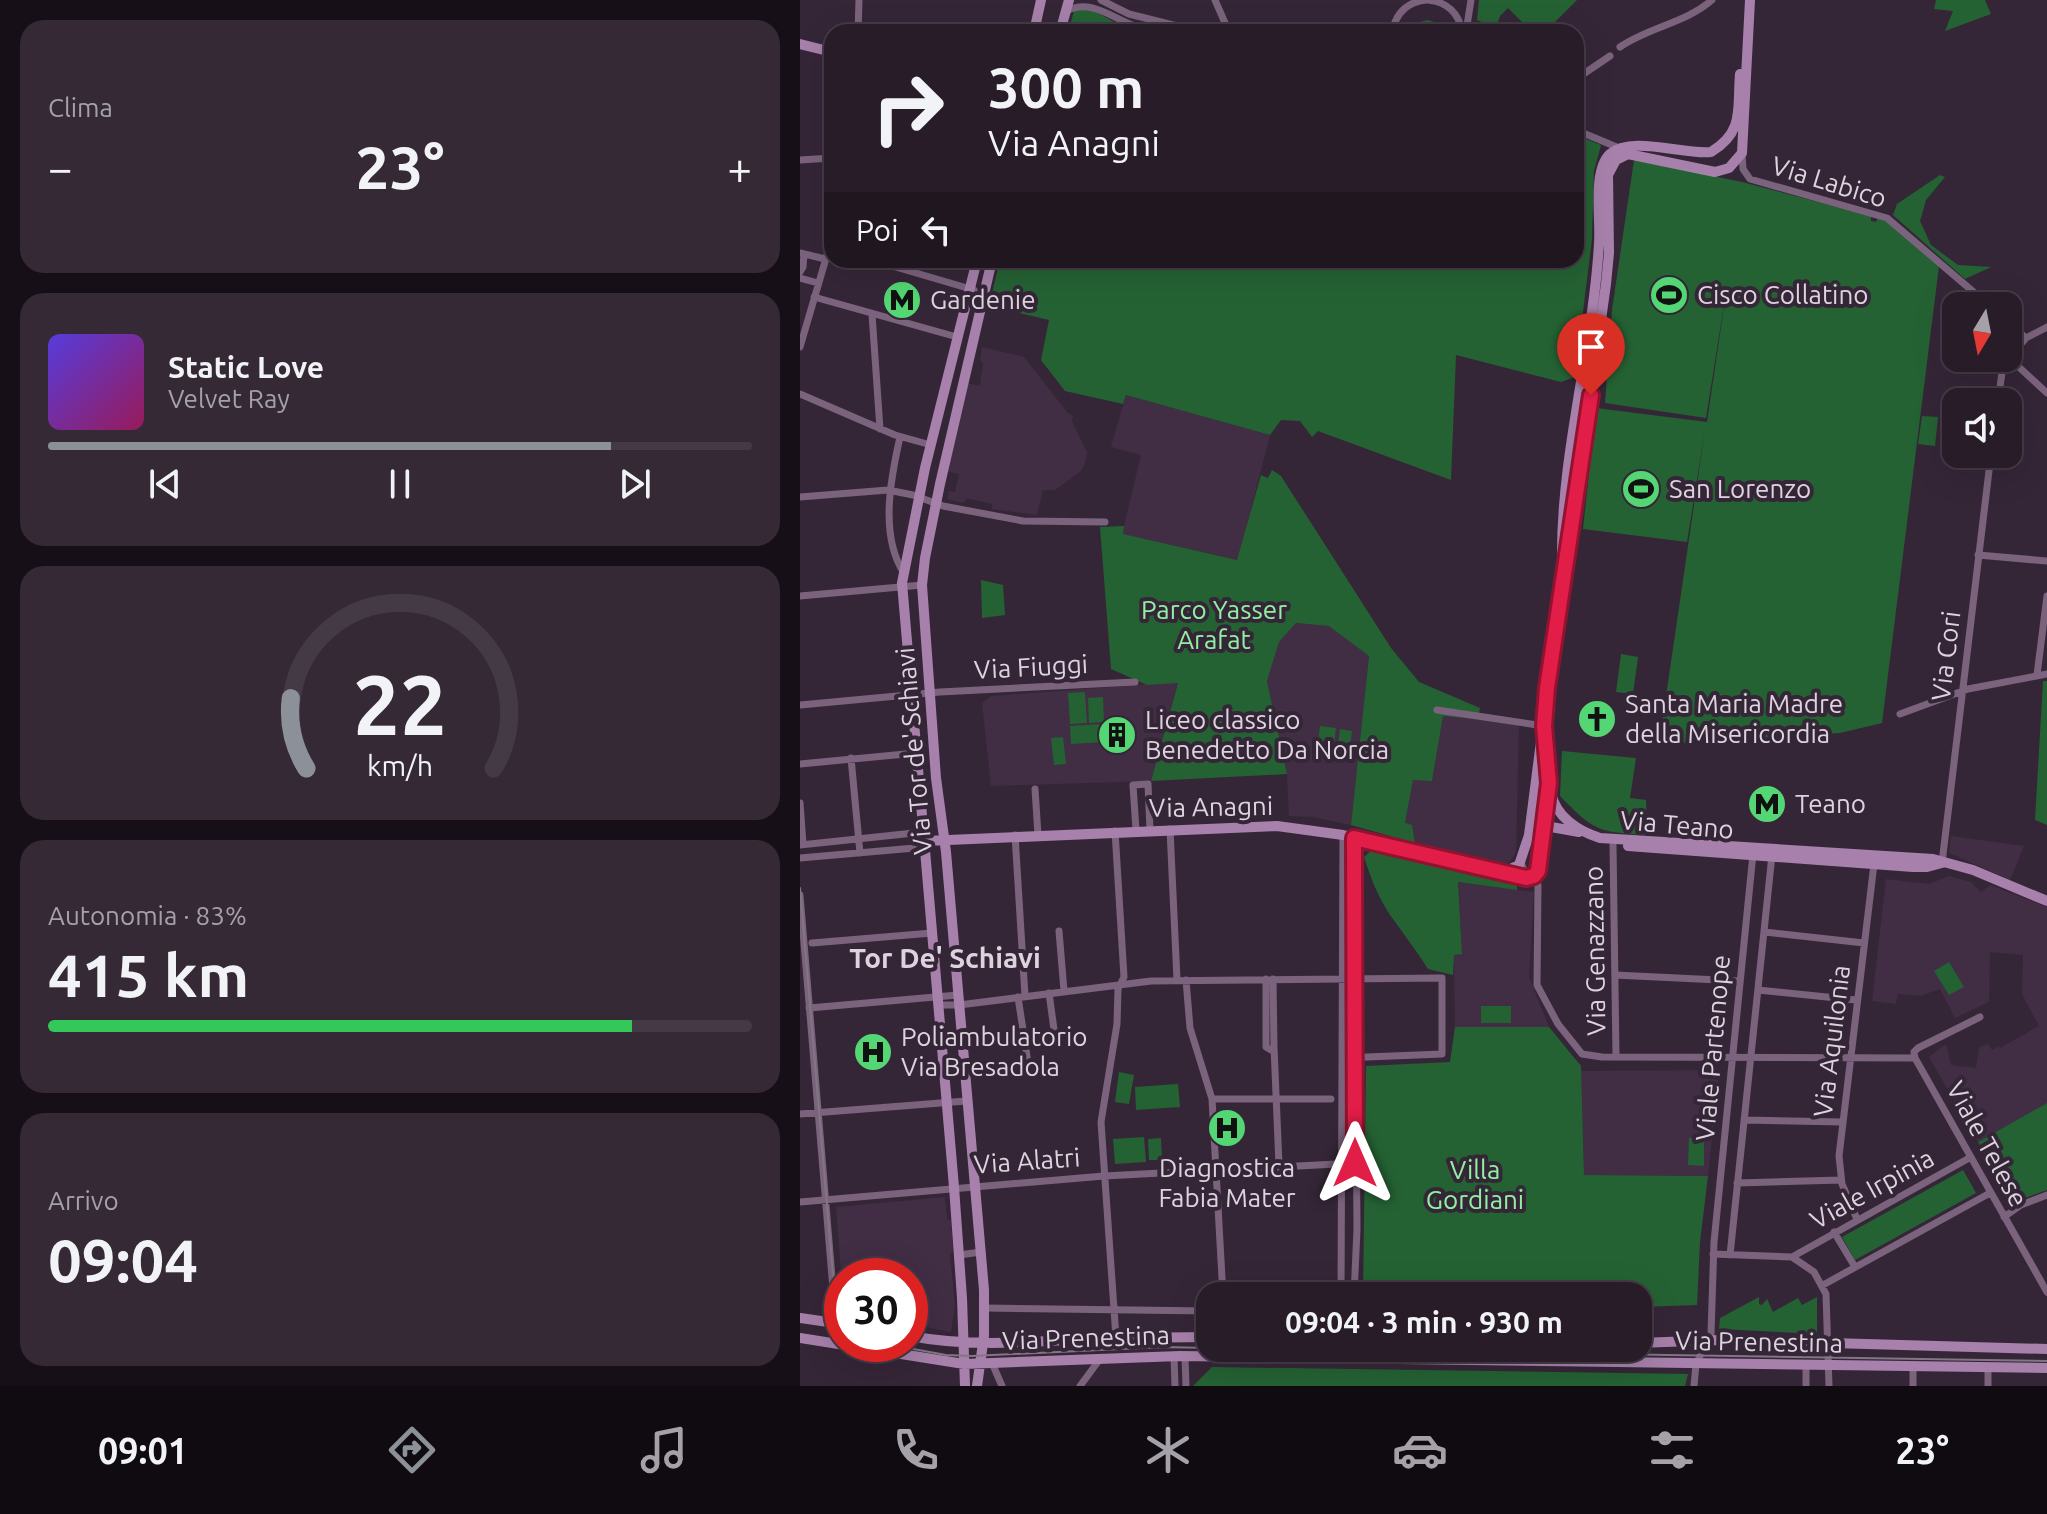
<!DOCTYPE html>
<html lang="it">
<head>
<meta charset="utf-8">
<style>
  body { margin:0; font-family:Ubuntu,sans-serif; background:#342935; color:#f1f3f6; height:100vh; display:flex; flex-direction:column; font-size:30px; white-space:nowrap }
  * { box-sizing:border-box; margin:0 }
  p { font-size:26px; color:#a5a1a8 }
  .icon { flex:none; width:44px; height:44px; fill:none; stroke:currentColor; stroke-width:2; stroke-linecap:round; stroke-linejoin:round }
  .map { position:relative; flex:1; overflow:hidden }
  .details { display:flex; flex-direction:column; gap:20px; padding:20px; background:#160f17; width:800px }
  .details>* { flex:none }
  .guide { position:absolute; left:24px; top:24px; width:760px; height:244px; border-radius:24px; box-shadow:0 8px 32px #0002,0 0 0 2px #443a46; background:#281c29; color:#f1f3f6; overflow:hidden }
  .needle { width:52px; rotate:190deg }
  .controls { position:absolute; left:1142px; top:292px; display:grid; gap:16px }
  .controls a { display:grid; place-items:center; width:80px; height:80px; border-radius:16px; background:#281c29; box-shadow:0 8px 32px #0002,0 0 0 2px #443a46; font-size:40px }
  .speed { position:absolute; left:24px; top:1258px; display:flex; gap:16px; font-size:40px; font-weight:700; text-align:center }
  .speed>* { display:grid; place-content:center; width:104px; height:104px; border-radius:50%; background:#281c29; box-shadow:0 8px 32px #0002,0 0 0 2px #443a46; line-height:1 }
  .speed .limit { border:12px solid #d22; background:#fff; color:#111 }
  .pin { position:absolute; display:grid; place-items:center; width:68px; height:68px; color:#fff; margin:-82px -34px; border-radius:50% 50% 50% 0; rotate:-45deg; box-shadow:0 0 8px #0007 }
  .pin .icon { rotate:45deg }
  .me { position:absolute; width:88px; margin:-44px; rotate:0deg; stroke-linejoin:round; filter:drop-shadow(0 0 6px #0008) }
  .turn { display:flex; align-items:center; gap:28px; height:168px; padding:0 32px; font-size:36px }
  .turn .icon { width:104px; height:104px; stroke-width:2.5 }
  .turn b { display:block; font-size:56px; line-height:68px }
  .then { display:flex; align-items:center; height:76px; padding:0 32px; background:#0003; gap:16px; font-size:30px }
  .big { font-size:60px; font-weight:600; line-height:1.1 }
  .details .widget { flex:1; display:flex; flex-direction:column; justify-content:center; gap:12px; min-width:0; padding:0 28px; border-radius:24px; background:#342935 }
  .details .dial { align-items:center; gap:0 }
  .dial svg { height:208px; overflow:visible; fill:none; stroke:#443a46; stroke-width:7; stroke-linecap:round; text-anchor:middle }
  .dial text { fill:#f1f3f6; stroke:none }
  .song { display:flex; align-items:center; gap:24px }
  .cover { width:96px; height:96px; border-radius:12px; background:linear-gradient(135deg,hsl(250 70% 55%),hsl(330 70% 35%)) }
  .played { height:8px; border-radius:4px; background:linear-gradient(90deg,#8c9099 80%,#443a46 80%) }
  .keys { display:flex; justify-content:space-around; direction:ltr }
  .heat { display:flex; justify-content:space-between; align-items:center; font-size:44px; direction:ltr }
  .charge { height:12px; border-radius:6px; background:linear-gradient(90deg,#34c759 83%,#443a46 0) }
  .trip { position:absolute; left:396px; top:1282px; width:456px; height:80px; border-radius:24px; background:#281c29; box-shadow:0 8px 32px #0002,0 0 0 2px #443a46; font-weight:600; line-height:80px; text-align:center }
  .tab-bar { display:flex; height:128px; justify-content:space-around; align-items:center; background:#100b10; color:#a5a1a8 }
  .tab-bar .icon { width:56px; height:56px }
  .tab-bar .selected { color:#8c9099 }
  .tab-bar b { font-size:36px; color:#f1f3f6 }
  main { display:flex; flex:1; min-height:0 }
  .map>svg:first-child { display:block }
  .built { fill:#412d44 }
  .green { fill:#246233 }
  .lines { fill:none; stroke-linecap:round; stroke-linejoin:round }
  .street { stroke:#7b637d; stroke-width:7 }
  .secondary { stroke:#a781ab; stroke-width:10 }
  .tram { stroke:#827684; stroke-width:2 }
  .route-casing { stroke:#92132f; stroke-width:20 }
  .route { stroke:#e11d48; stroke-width:14 }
  .labels { text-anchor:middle; stroke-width:8; stroke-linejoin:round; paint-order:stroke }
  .street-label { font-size:26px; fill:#ddd3de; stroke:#352637 }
  .poi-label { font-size:26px; fill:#ddd3de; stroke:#352637; text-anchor:start }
  .park-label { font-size:26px; fill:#91efa1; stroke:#352637 }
  .neighbourhood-label { font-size:28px; font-weight:bold; fill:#ddd3de; stroke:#352637 }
</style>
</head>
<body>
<main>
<section class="details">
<div class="widget"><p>Clima</p>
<div class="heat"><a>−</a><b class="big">23°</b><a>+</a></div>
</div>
<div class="widget">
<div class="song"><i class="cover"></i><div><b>Static Love</b><p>Velvet Ray</p></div></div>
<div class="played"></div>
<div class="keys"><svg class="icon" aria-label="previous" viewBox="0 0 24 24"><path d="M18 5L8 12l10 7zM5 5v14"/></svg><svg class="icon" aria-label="pause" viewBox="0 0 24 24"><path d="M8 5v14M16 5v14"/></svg><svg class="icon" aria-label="next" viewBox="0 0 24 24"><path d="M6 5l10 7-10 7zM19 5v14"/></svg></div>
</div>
<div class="widget dial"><svg viewBox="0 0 100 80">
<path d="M14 69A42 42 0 1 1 86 69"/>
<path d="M14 69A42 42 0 0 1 8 42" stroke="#8c9099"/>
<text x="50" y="56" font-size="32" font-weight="700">22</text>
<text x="50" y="72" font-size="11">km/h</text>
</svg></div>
<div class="widget"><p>Autonomia · 83%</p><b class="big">415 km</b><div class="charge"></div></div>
<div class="widget"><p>Arrivo</p><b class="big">09:04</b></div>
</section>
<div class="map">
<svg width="1247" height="1386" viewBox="0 0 1247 1386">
  <rect width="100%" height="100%" fill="#352637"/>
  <path class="built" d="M182,347L224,357L267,412L273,416L272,421L287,452L285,464L280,472L255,490H243L237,515L192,509V504L167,498L163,503L147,499L149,491L155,492L159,474L145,471L166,383L180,386L183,363L180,361Z
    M326,395L470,435L438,560L322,534L341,455L311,447Z
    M496,623L530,626L569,655L551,825L513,817L489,816L487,774L467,681L479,642Z
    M378,682L351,781L191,786L182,703L191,696Z
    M643,715L719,724L716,852L710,862L705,864L691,862L615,843L612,826L605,824L613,779L632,781Z
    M1151,836L1224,846L1210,880L1149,853Z
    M1149,876L1171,882L1181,892L1190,885L1247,907V1103L1178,1142L1129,1057L1146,1044L1151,1065L1176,1068L1179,1047L1188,1044L1192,1050L1199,1046L1200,1048L1239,1026L1222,994L1223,955L1190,952L1189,1002L1155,1018L1140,989L1120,996L1098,994L1096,1004L1072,1001L1086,879L1129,884Z
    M658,882L734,892L729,977L749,1027H655L654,954H662Z
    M919,1070L908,1176L784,1175L781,1071Z
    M145,1197L147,1219L151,1220L153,1251L150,1254L155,1306L151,1332L110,1324V1276H42V1285L36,1207Z"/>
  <path class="green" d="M679,0H777L745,32H732L708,8L700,16L696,28L677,20Z
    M1136,0H1185L1191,14L1145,31L1153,11L1134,9Z
    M289,8L327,29L339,32H268L274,11Z
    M628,20L637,23L641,32H613L620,22Z
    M776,135L801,145L794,171L792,239L775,377L761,382L656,355L651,480L518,431L512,437L500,421L481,420L470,435L326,395L323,404L265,391L241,360L249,320L211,311L192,293L200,260H776Z
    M834,160L942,182L1071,216V221L1076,222L1078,218L1088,222L1139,266L1082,723L1040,733L859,744L905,430L887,542L783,529L796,408L907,422L928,280L906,418L805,403L812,310Z
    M1140,175L1145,177L1126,200L1120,221L1131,245L1158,265L1191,267L1165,279L1093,215L1097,204Z
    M1122,416L1138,417L1135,446L1118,444Z
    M472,470L481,476L591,648L619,682L680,708L678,719L643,716L632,781L613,780L605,823L612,825L615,843L551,825L569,656L529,626L496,623L479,642L467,681L487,774L351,781L378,683L347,685L311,669L300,527L324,526L323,534L437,560L461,475L468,478Z
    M181,580L203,585L205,615L182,618Z
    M821,654L838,657L833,694L816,692Z
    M1243,681H1247V825L1235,820Z
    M285,692L287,723L270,724L268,693Z
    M303,697L304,722L289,723L288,698Z
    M303,724L304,742L271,744L270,726Z
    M520,726L536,728L533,753L517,751Z
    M540,729L552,731L549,754L537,753Z
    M263,737L266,764L254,765L251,738Z
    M762,751L836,758L830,798L846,800L847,835C798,832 794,831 760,796Z
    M573,849L717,884V890L658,882L662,954L654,955L653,975L628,969C616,950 603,933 590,915C578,897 570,876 564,857Z
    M1149,962L1164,987L1149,995L1134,971Z
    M681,1006H711V1023H681Z
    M655,1027H749L781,1066L784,1175L908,1176L900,1242L897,1305L839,1307L838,1314V1296H563L566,1066L650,1062Z
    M319,1072L334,1075L329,1104L315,1102Z
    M378,1084L380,1107L336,1110L335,1087Z
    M1247,1103V1190L1211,1203L1178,1142Z
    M344,1137L346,1162L315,1164L313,1139Z
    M361,1138L362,1160H349L348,1139Z
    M889,1138H904V1166L888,1165Z
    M1163,1170L1176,1193L1055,1260L1042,1237Z
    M959,1297V1304L962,1305L967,1299L973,1312L998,1298L1002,1305L1017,1297V1334L919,1329L920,1318Z
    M412,1367L888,1374L885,1386H393Z"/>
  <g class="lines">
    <path class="street" d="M301,0L329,14L401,32
      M415,0L429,32
      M628,0C647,2 659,13 662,32
      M267,11C286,0 306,13 325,22C335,27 345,29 356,32
      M58,32L59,0
      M592,32C596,13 607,2 626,0
      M666,32L671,0
      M820,47C849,27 886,23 912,0
      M776,79L810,56
      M776,130L819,148
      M942,154L943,169L950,179L1087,218L1190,306
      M0,160L32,158
      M0,253L25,259
      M72,260L174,290L182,302
      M0,272L3,267L4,254
      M0,278L18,283
      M14,297L157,337
      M72,314L80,429
      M1208,322L1226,338L1247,327
      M0,347L32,238
      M1209,358L1247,393
      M0,394L95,435L131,445
      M1198,402L1203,365L1226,338
      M100,437C91,477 79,535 104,573
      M0,497L88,490L113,495L143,506L223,521L305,522
      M1178,555L1247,561
      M0,596L122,585
      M1237,675L1247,596
      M0,705L140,692L335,682
      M637,710L744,726
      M1100,714L1168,689L1247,674
      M51,758L60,853
      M0,764L116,753
      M235,789L238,835
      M0,803L3,844
      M370,829L377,980
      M336,830L333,785L348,784L350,830
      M315,831L324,977L318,989L317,1024L301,1122L316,1338
      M215,835L225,996
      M813,844L816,1057
      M0,845L114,833L125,841L115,848L0,858
      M721,862L724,871L735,876L738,885L737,985L758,1024L782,1054L802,1057L1115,1058
      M1142,863L1191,454
      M0,895L35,1313L41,1326
      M259,931L264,991
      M965,932L1064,943
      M12,943L132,933
      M815,975L939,981
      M466,979V1047L471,1050L474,1047L473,979
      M386,980L390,1028L412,1099L423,1296
      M958,990L1056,1000
      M249,993L256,1044
      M218,997L228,1063
      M138,1005H159L351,981L642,978V1054L542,1058
      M9,1008L158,995
      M474,1047L479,1165
      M1115,1058L1247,1292
      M1115,1058L1114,1052L1118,1048L1180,1017
      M412,1099H531
      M0,1114L166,1101
      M944,1120L1042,1122
      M937,1183L1041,1180
      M0,1202L304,1176L555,1163
      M1204,1217L1221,1205L1247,1195
      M1057,1219L1042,1184L1039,1156L1074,864
      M1034,1232L1055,1267
      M913,1254L992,1257L1014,1272L1026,1294L1029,1386
      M159,1255L181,1252
      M930,1255L972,855
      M992,1257L1171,1157
      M1023,1285L1190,1193
      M541,1296L543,835
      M554,1296L557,1229L554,838
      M185,1308L410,1311
      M374,1356L375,1386
      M385,1356L386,1386
      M192,1363L202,1386
      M280,1386L300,1359
      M894,1386L896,1364L911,1334L914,1242L953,854
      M1006,1386V1365
      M1113,1386V1366
      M1188,1386V1368"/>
    <path class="secondary" d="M234,32L241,0
      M260,32L269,0
      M0,44L32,52
      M911,152C945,131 937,109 940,74
      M942,153L950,0
      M762,559C761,452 793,349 799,243C801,219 792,171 810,154C831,135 884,155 911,152
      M751,793C756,817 778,831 800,838L1133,859L1173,870L1247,901
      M740,825L779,832
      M125,841L477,826L543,835L729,878L738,871L747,804L746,740
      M828,846L1113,867H1127L1142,863
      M694,871L708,870L719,865L729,835L762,578L771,536L806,284L809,253L808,175L816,160L828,154L915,172L929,168L942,153
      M0,1318L42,1324
      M110,1336C163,1346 215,1343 269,1340C316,1338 363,1337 410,1337
      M0,1338L164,1364L380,1356L1247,1368
      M838,1343L921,1340L1247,1349
      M165,1386L162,1298L154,1187L102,583L125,468L177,260
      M177,1386L184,1336V1290L146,852L136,778L122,585L125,558L140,484L192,260"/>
    <path class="tram" d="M0,888L36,1310L42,1324
      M86,1344L146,1355L172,1356L363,1347L410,1348
      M432,1348L1247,1361"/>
  </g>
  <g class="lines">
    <defs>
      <path id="route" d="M555,1163L554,838L726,878L734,876L738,871L749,783L744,726L747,688L791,395"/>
    </defs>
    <use href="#route" class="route-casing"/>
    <use href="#route" class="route"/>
  </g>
  <defs>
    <symbol id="stadium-disc" viewBox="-11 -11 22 22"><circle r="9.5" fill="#53d673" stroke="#352637"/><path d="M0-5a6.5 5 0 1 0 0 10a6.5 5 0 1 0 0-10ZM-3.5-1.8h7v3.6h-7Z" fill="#111"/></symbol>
    <symbol id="metro-disc" viewBox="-11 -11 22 22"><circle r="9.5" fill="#53d673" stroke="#352637"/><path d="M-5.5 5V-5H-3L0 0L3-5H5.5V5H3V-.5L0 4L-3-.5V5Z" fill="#111"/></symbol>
    <symbol id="church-disc" viewBox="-11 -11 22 22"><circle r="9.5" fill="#53d673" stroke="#352637"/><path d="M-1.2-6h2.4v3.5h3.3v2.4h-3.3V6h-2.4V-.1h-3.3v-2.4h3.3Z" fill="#111"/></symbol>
    <symbol id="building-disc" viewBox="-11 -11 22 22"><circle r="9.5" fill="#53d673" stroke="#352637"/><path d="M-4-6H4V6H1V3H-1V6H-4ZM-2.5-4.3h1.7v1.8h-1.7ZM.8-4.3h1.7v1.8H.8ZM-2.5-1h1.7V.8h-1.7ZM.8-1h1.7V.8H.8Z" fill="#111"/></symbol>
    <symbol id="hospital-disc" viewBox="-11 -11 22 22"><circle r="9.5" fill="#53d673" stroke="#352637"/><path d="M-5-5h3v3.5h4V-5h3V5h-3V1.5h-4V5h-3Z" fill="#111"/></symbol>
  </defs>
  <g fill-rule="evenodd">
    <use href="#stadium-disc" x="847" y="273" width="44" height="44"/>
    <use href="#metro-disc" x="80" y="278" width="44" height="44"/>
    <use href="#stadium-disc" x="819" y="467" width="44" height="44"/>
    <use href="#church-disc" x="775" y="697" width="44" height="44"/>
    <use href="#building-disc" x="295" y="713" width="44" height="44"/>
    <use href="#metro-disc" x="945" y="782" width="44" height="44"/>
    <use href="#hospital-disc" x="51" y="1030" width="44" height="44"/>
    <use href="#hospital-disc" x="405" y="1106" width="44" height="44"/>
  </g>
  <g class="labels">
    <g class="street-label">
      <text transform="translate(1029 182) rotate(17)" y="9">Via Labico</text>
      <text transform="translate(1146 656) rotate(-83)" y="9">Via Cori</text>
      <text transform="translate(231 667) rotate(-3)" y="9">Via Fiuggi</text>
      <text transform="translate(114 751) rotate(-95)" y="9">Via Tor de' Schiavi</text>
      <text transform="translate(411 807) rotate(-1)" y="9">Via Anagni</text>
      <text transform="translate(877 825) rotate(5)" y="9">Via Teano</text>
      <text transform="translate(795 951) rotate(-91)" y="9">Via Genazzano</text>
      <text transform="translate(1032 1041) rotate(-83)" y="9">Via Aquilonia</text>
      <text transform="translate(913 1048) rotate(-85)" y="9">Viale Partenope</text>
      <text transform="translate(1187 1144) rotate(61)" y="9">Viale Telese</text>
      <text transform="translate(227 1161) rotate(-4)" y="9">Via Alatri</text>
      <text transform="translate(1072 1189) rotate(-29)" y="9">Viale Irpinia</text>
      <text transform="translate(286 1338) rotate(-2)" y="9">Via Prenestina</text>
      <text transform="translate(959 1342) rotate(1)" y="9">Via Prenestina</text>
    </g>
    <g class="poi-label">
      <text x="897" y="304">Cisco Collatino</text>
      <text x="130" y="309">Gardenie</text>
      <text x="869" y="498">San Lorenzo</text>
      <text x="825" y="713">Santa Maria Madre<tspan x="825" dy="30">della Misericordia</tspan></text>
      <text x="345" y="729">Liceo classico<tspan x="345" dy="30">Benedetto Da Norcia</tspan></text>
      <text x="995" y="813">Teano</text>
      <text x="101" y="1046">Poliambulatorio<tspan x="101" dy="30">Via Bresadola</tspan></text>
      <text x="427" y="1177" text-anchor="middle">Diagnostica<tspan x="427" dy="30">Fabia Mater</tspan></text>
    </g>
    <g class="park-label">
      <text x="414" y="619">Parco Yasser<tspan x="414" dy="30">Arafat</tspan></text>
      <text x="675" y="1179">Villa<tspan x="675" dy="30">Gordiani</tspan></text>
    </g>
    <g class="neighbourhood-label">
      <text x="145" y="968">Tor De' Schiavi</text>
    </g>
  </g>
</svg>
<div class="controls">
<a><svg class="needle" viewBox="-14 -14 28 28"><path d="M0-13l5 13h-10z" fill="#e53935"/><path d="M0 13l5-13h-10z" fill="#a5a1a8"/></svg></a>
<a><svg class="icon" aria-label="sound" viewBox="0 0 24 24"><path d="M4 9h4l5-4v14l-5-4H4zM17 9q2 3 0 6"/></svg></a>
</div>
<div class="speed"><div class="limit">30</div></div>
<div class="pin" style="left:791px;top:395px;background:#d93025"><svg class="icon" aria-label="arrive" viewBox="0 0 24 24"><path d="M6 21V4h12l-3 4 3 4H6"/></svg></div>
<svg class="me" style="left:555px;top:1163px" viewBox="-20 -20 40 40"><path d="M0-17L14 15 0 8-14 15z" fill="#e11d48" stroke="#fff" stroke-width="4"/></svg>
<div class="trip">09:04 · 3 min · 930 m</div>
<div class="guide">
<div class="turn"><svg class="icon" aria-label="right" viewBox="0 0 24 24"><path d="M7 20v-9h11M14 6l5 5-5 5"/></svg><div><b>300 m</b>Via Anagni</div></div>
<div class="then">Poi<svg class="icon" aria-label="left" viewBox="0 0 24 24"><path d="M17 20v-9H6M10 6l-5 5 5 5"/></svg></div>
</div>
</div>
</main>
<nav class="tab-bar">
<b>09:01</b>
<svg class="icon selected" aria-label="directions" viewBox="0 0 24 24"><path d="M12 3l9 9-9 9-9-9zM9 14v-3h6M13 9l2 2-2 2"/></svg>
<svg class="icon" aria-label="music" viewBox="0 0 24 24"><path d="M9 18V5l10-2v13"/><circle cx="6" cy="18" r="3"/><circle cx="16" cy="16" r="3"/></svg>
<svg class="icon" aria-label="phone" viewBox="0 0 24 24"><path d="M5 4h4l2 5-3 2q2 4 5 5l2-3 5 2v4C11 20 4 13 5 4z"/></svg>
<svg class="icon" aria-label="climate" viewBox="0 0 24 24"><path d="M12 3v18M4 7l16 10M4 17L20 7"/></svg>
<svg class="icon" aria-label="car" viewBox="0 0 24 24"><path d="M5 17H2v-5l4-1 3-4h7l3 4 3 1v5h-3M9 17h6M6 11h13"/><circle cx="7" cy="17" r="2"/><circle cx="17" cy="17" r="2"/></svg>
<svg class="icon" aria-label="filters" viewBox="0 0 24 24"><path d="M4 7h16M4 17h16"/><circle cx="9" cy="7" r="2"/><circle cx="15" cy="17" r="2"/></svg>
<b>23°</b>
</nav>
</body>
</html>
